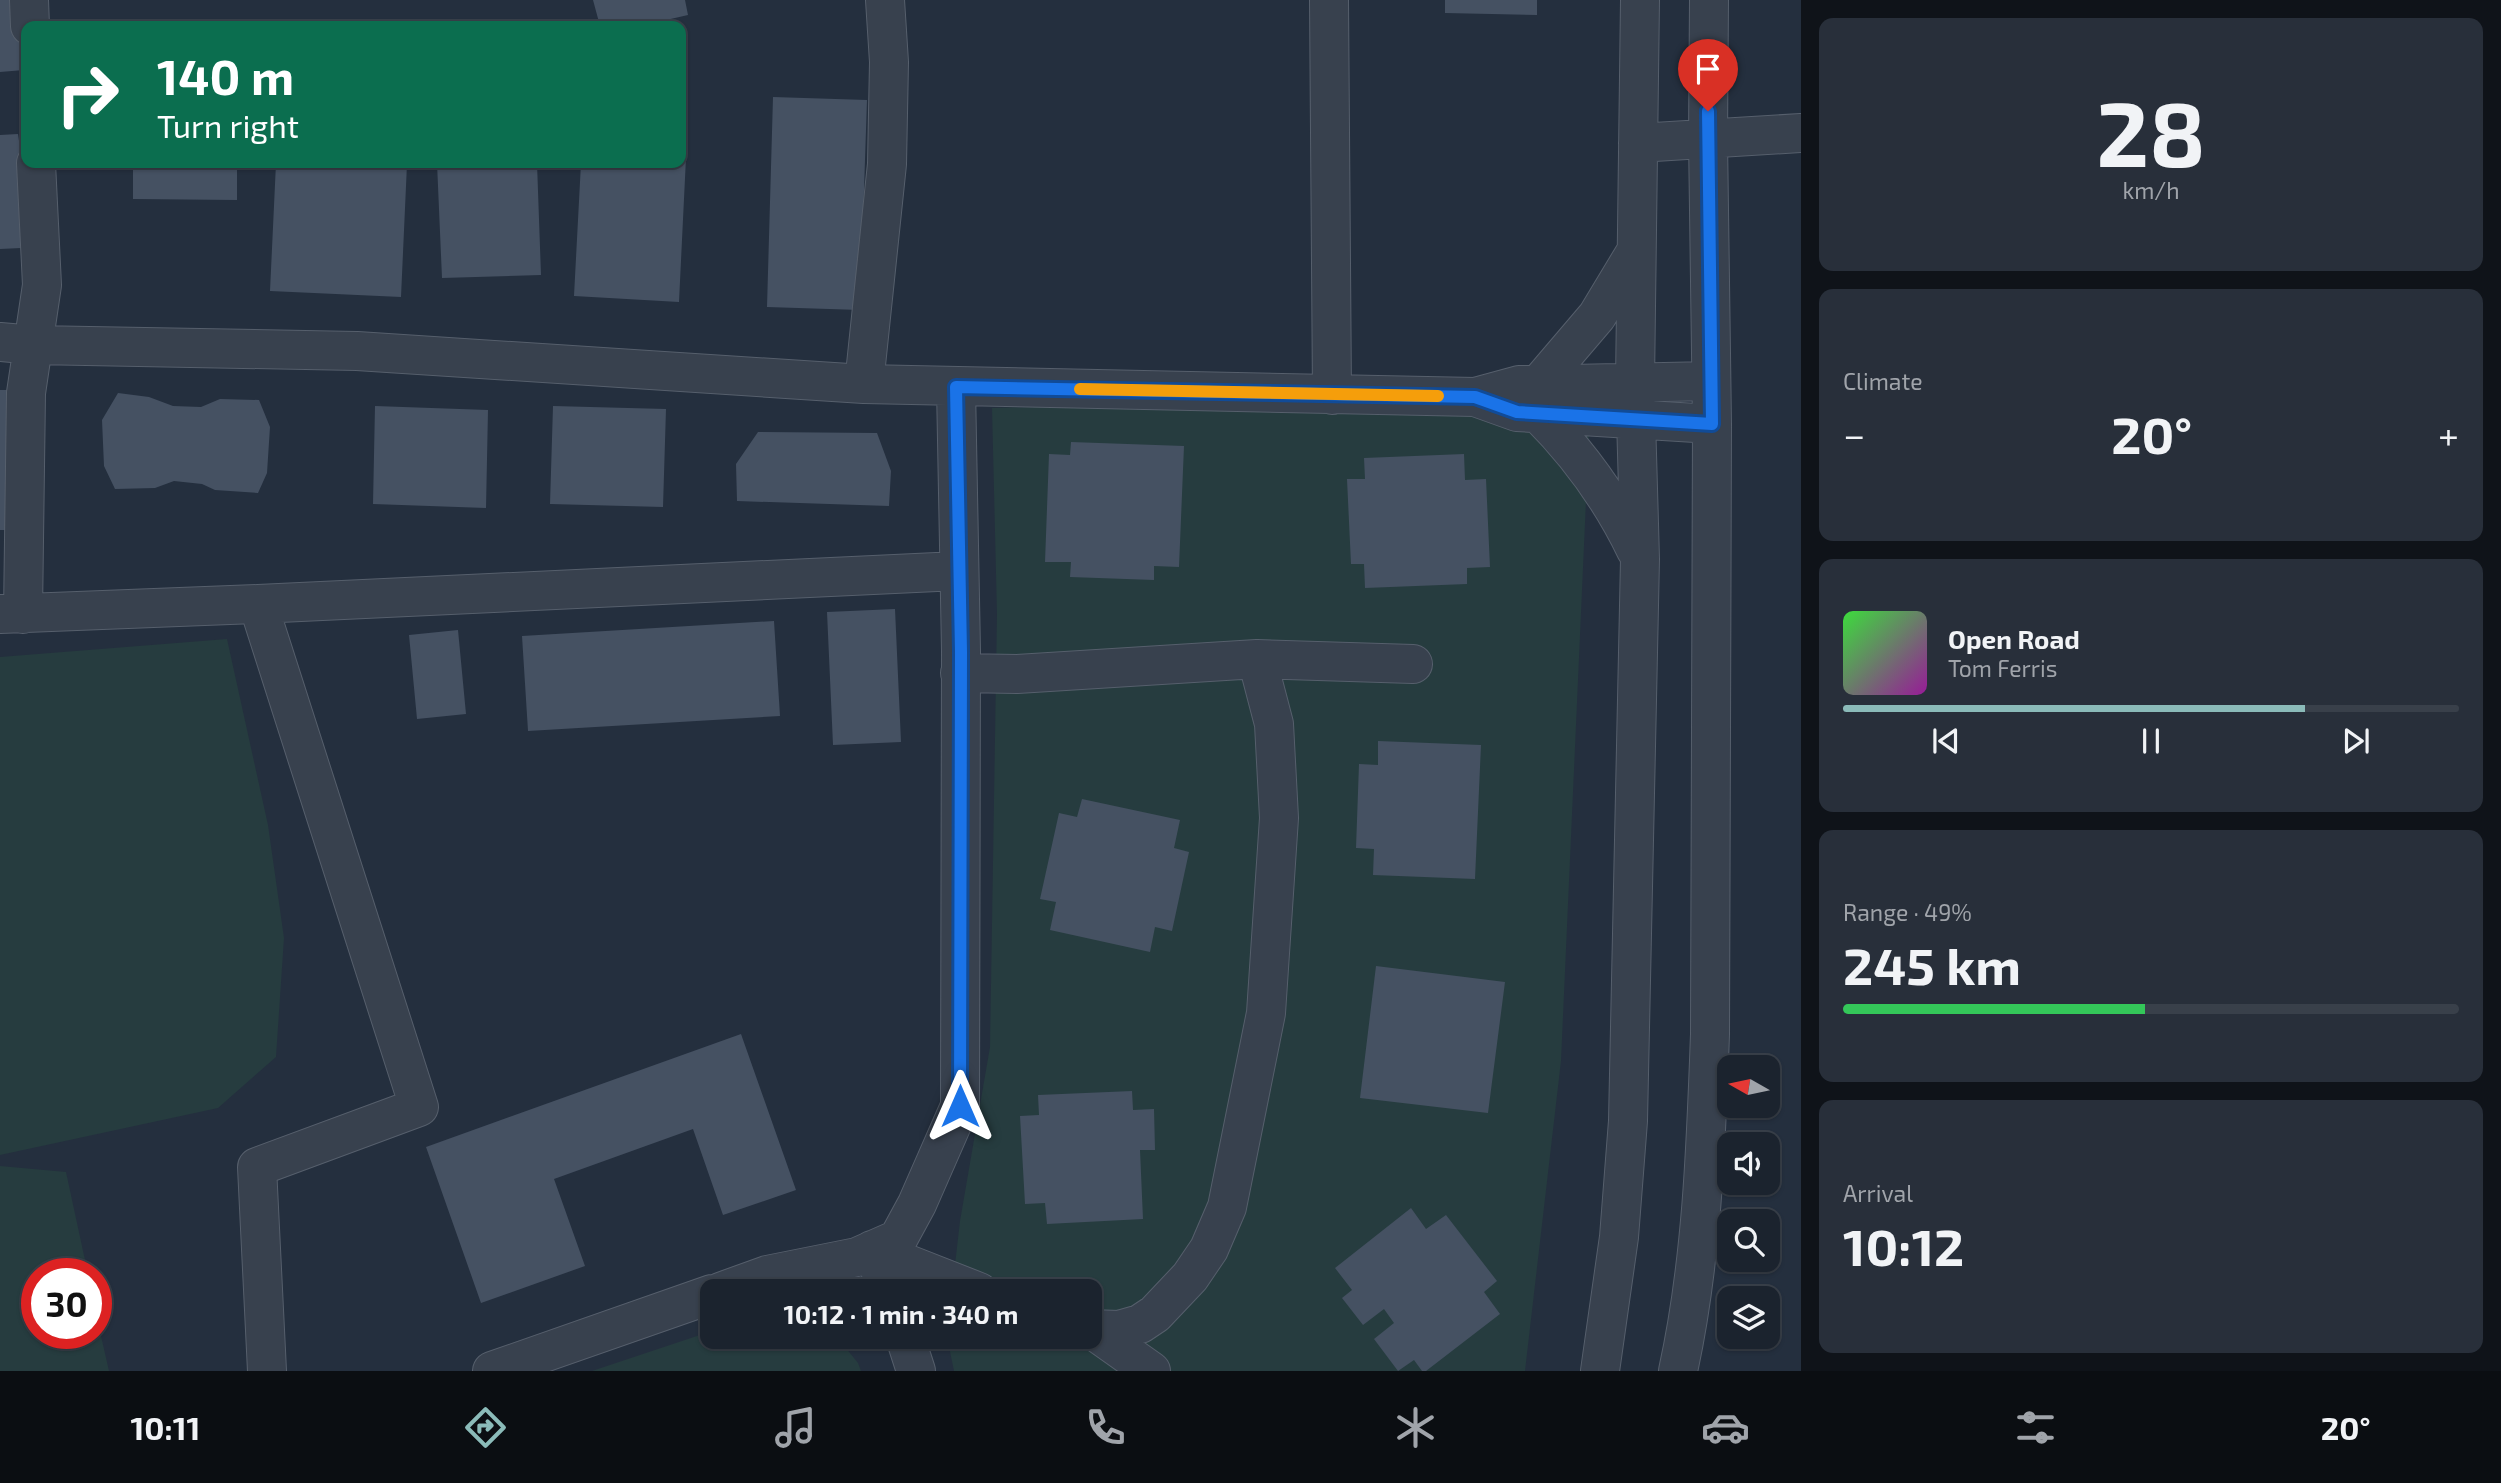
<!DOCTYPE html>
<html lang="en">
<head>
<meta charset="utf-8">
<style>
  body { margin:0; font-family:"Exo 2",sans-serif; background:#282f3a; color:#f1f3f6; height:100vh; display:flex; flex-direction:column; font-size:26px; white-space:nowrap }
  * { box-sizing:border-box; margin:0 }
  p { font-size:23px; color:#a0a4aa }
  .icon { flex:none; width:38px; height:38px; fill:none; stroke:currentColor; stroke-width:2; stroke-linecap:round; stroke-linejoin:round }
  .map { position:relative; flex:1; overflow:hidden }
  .side { display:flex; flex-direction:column; gap:18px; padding:18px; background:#0f1319; width:700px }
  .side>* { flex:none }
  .top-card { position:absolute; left:21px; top:21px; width:665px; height:147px; border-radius:14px; box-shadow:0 2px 5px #0004,0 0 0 2px #39404a; background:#0b6e4f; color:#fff; overflow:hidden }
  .needle { width:46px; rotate:279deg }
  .controls { position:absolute; left:1717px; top:1055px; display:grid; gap:14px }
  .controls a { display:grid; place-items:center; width:63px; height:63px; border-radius:14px; background:#1b232e; box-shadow:0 2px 5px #0004,0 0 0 2px #39404a; font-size:35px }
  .speed { position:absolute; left:21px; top:1258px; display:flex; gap:14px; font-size:35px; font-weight:700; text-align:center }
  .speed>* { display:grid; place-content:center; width:91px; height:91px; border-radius:50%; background:#1b232e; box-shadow:0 2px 5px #0004,0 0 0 2px #39404a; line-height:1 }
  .speed .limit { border:10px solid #d22; background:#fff; color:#111 }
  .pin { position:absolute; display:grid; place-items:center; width:60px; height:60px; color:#fff; margin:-72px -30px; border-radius:50% 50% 50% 0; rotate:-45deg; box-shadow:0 0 7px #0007 }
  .pin .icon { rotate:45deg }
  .me { position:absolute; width:77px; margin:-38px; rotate:0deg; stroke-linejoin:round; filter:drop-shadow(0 0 5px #0008) }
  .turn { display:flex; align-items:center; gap:24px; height:147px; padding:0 21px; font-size:32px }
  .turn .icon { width:91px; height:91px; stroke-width:2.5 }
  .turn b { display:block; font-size:49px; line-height:60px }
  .big { font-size:52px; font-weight:700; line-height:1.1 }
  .side .tile { flex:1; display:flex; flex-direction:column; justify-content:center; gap:10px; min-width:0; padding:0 24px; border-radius:14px; background:#282f3a }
  .side .dial { align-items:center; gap:0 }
  .dial b { font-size:91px; line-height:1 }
  .song { display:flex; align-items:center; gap:21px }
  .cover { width:84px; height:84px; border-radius:10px; background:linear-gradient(135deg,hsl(120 70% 55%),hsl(300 70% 35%)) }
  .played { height:7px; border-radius:4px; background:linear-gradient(90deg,#8bbbb9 75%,#39404a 75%) }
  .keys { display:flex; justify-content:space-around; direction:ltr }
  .heat { display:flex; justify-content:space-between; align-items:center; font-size:38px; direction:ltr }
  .charge { height:10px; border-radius:5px; background:linear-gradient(90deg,#34c759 49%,#39404a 0) }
  .trip { position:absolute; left:700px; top:1279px; width:402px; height:70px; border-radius:14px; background:#1b232e; box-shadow:0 2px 5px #0004,0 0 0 2px #39404a; font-weight:700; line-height:70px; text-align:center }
  .dock { display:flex; height:112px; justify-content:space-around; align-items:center; background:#0b0e12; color:#a0a4aa }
  .dock .icon { width:49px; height:49px }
  .dock .on { color:#8bbbb9 }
  .dock b { font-size:32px; color:#f1f3f6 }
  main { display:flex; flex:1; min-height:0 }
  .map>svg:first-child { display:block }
  .green { fill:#263c3f }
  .building { fill:#455162 }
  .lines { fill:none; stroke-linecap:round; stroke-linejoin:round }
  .minor-casing { stroke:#565f6c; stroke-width:40 }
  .minor { stroke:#38414e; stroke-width:38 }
  .route-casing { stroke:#114b97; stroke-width:18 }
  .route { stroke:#1a73e8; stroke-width:12 }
  .slow { stroke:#f59e0b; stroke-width:12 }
</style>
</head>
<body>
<main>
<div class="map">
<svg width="1801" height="1371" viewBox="0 0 1801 1371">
  <rect width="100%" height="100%" fill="#242f3e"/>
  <path class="green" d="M1553,394L1590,411L1561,1061L1525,1371H954L947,1337H1090V1292L952,1291L960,1221L990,1047L997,614L992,408Z
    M227,639L268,825L284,938L276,1057L218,1108L0,1155V657Z
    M0,1166L66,1172L88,1274H37V1334H96V1314L109,1371H0Z
    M712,1331V1337H837L858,1363L861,1371H592Z"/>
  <path class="building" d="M0,0H17L24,70L0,72Z
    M593,0H685L688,15L640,26H600Z
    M1445,0H1537V15L1445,13Z
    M773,97L867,100L860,310L767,307Z
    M18,134L32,229L20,230L21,248L0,249V135Z
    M681,137H687L679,302L574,296L581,163H681Z
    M133,163H237V200L133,199Z
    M276,163L407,164L401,297L270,291Z
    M437,163H537L541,275L442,278Z
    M0,390H7L8,530H0Z
    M118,393L149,397L173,406L201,407L220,399L259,400L270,427L267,473L258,493L215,490L202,484L174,481L155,488L115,489L104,466L102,420Z
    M375,406L488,410L486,508L373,504Z
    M553,406L666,409L663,507L550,504Z
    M758,432L877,433L891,471L889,506L737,501L736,464Z
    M1071,442L1184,446L1179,567L1154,566V580L1070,577L1071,562H1045L1049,454L1070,455Z
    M1464,454L1465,480L1486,479L1490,567L1467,568V584L1365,588L1364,564H1351L1347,479H1365L1364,458Z
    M895,609L901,742L833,745L827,612Z
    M774,621L780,716L528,731L522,636Z
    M458,630L466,714L417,719L409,635Z
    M1378,741L1481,745L1475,879L1373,875L1374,849L1356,848L1359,764L1378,765Z
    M1082,799L1180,820L1174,848L1189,852L1172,931L1155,927L1150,952L1050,930L1056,902L1040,899L1059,813L1077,817Z
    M1376,966L1505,982L1488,1113L1360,1098Z
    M741,1034L796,1190L723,1215L693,1129L554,1179L585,1266L481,1303L426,1147Z
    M1132,1091L1133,1110L1154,1109L1155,1150H1140L1143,1219L1047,1224L1045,1203L1025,1204L1020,1116L1039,1115L1038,1095Z
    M1411,1208L1426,1229L1446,1215L1497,1281L1484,1292L1500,1314L1426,1371H1422L1414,1360L1398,1371L1374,1339L1394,1323L1384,1309L1363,1325L1342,1298L1352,1290L1335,1268Z"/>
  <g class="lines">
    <defs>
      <path id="minor" d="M29,0L30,26
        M1329,0L1332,395
        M1638,143L1801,133
        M0,342L34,345L357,351L864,384L1475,397L1519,385L1711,381
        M864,384L887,164L889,62L885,0
        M1539,384L1597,316L1635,253
        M1475,397L1517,412L1712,424
        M1538,413C1579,454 1611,498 1636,550
        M258,604L419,1107L257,1167L267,1371
        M0,614L258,604L958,571
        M23,614L26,393L42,285L36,163
        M960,673L1017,674L1257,659L1413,664
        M872,1250L979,1292
        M872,1250L889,1292
        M720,1292L767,1275L857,1257L898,1239L917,1204L960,1106L961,651L956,387
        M1090,1329L1119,1330L1140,1324L1155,1314L1190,1277L1209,1249L1227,1207L1266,1013L1279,818L1274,724L1257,659
        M1093,1330L1151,1371
        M905,1337L916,1371
        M492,1371L712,1294
        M1600,1371L1619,1237L1628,1121L1640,559L1635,383L1640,0
        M1678,1371C1702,1262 1706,1145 1710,1034L1712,424L1708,139L1709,0"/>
    </defs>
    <use href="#minor" class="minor-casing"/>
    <use href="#minor" class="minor"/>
  </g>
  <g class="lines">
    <defs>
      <path id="route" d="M960,1106L961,652L956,387L1475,397L1517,412L1712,424L1708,111"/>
    </defs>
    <use href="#route" class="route-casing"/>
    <use href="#route" class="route"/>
    <path class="slow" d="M1080,389L1438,396"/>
  </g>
</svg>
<div class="controls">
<a><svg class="needle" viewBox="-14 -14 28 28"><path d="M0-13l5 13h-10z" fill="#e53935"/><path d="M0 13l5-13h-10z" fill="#a0a4aa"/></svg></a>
<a><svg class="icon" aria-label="sound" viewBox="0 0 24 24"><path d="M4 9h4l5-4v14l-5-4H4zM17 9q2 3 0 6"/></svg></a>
<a><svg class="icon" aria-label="search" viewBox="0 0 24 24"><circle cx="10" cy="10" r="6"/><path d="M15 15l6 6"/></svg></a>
<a><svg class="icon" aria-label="layers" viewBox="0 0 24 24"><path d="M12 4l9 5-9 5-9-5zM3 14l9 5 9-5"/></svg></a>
</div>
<div class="speed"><div class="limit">30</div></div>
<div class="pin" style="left:1708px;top:111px;background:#d93025"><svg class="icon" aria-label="arrive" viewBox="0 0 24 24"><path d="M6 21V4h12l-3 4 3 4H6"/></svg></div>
<svg class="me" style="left:960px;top:1106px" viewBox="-20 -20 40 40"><path d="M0-17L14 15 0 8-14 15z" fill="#1a73e8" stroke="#fff" stroke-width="4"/></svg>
<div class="trip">10:12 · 1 min · 340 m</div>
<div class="top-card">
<div class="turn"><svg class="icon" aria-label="right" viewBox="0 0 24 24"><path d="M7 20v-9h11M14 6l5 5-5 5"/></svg><div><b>140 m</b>Turn right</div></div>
</div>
</div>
<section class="side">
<div class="tile dial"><b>28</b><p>km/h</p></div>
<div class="tile"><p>Climate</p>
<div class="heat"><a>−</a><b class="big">20°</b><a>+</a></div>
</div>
<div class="tile">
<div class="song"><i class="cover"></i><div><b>Open Road</b><p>Tom Ferris</p></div></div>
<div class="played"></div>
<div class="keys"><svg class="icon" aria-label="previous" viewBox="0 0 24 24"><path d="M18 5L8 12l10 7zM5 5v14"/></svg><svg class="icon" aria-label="pause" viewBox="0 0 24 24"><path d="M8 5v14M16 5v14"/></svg><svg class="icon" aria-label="next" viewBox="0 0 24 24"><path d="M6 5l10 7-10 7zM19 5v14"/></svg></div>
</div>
<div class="tile"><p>Range · 49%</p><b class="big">245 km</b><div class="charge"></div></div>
<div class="tile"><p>Arrival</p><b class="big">10:12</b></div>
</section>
</main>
<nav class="dock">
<b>10:11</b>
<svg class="icon on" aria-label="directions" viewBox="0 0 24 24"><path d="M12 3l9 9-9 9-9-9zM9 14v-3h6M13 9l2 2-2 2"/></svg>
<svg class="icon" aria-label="music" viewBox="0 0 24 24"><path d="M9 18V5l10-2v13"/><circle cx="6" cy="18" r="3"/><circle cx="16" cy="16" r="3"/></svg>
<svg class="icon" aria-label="phone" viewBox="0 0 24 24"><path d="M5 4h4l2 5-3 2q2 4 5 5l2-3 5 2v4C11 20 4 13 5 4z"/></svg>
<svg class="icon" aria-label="climate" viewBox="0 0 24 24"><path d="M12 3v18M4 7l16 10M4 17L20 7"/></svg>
<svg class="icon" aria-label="car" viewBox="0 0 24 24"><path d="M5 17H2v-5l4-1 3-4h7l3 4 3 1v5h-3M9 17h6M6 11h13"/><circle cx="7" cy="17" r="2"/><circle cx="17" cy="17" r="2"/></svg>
<svg class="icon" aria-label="filters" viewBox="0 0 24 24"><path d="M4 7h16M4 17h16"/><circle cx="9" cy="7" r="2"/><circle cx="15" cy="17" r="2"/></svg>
<b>20°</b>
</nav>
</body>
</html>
